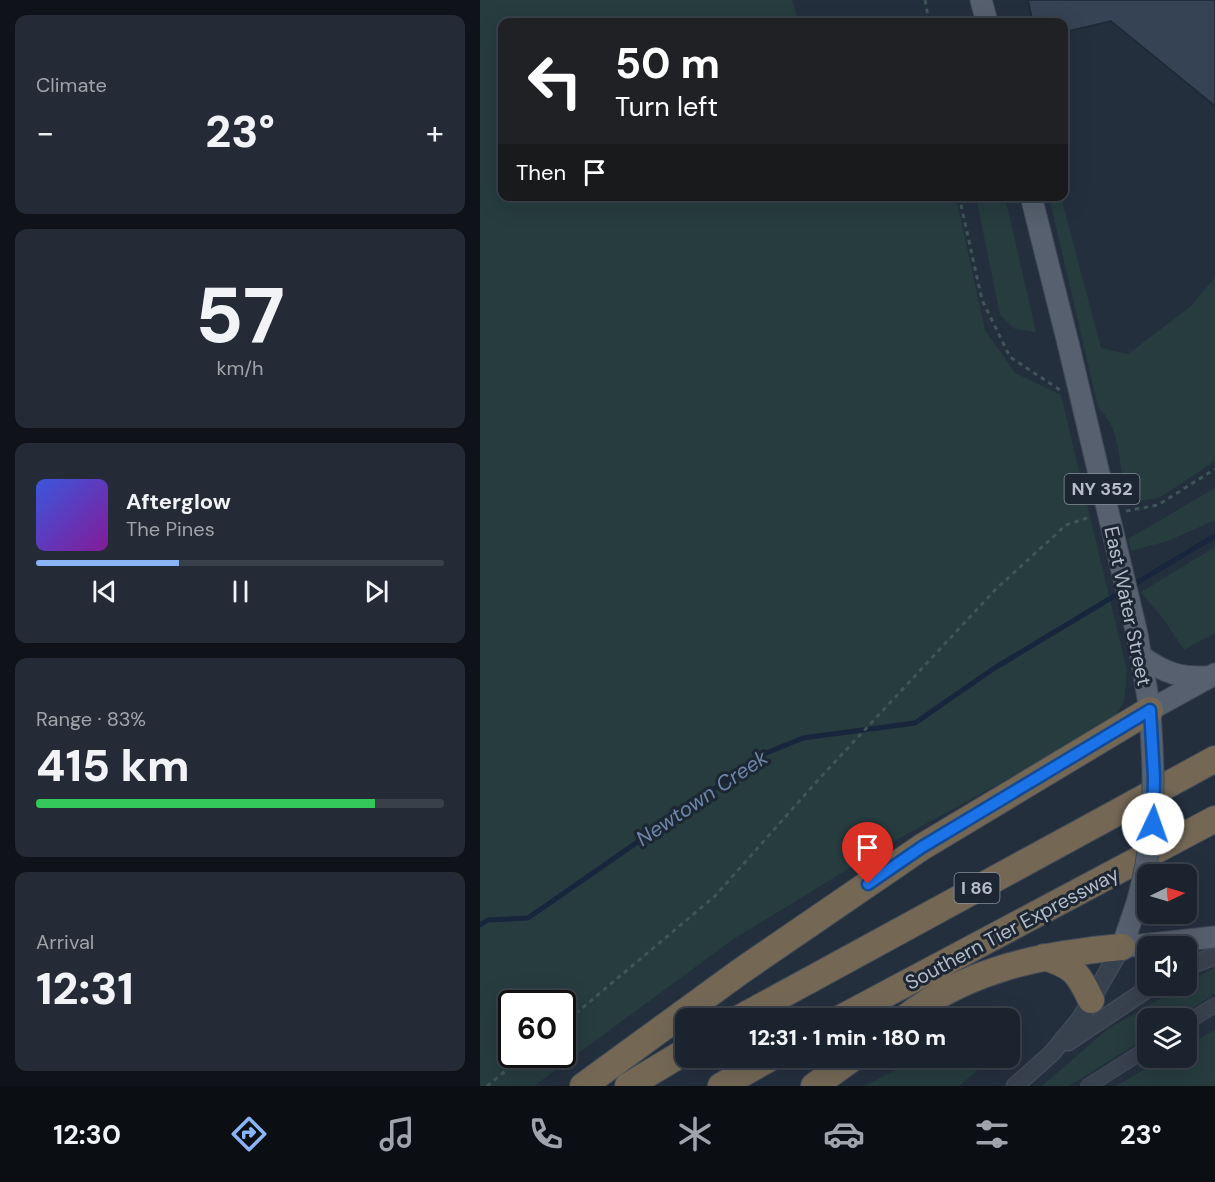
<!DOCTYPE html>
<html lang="en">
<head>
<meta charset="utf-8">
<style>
  body { margin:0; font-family:"DM Sans",sans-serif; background:#242b36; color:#f1f3f6; height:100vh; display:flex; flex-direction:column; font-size:22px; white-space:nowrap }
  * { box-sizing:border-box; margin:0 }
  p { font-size:20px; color:#a0a4aa }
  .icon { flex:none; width:33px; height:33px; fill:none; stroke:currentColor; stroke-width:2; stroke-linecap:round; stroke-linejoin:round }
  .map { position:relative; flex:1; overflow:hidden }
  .panel { display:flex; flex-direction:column; gap:15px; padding:15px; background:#0f1319; width:480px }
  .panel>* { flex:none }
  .hud { position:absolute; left:18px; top:18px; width:570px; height:183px; border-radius:12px; box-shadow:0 6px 24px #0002,0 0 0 2px #39404a; background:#202124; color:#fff; overflow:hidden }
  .needle { width:39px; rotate:85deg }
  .buttons { position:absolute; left:657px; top:864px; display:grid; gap:12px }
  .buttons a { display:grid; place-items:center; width:60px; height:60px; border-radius:12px; background:#1b232e; box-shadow:0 6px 24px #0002,0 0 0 2px #39404a; font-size:30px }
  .speed { position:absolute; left:18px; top:990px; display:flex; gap:12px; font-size:30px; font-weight:700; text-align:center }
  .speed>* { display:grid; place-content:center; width:78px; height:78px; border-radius:50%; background:#1b232e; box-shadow:0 6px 24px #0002,0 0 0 2px #39404a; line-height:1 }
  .speed .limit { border:3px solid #111; border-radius:9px; background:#fff; color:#111 }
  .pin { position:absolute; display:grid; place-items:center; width:51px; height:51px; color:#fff; margin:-62px -26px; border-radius:50% 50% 50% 0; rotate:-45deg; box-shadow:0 0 6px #0007 }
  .pin .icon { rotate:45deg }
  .me { position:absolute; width:66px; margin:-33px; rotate:3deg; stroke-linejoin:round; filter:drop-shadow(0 0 4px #0008) }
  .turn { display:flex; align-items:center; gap:21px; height:126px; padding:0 18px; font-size:27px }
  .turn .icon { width:78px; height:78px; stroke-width:2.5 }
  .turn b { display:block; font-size:42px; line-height:51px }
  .then { display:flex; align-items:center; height:57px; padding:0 18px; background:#0003; gap:12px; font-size:22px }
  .big { font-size:45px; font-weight:800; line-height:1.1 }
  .panel .tile { flex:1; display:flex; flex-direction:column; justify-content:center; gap:9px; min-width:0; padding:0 21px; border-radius:12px; background:#242b36 }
  .panel .dial { align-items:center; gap:0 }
  .dial b { font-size:78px; line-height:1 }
  .song { display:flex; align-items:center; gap:18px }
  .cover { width:72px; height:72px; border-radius:9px; background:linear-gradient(135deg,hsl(230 70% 55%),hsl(290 70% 35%)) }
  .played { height:6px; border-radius:3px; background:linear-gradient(90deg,#8ab4f8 35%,#39404a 35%) }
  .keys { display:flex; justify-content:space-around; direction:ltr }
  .heat { display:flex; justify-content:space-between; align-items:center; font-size:33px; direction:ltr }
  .charge { height:9px; border-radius:4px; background:linear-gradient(90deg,#34c759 83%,#39404a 0) }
  .trip { position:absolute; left:195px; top:1008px; width:345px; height:60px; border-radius:12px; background:#1b232e; box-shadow:0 6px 24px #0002,0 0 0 2px #39404a; font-weight:800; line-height:60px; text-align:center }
  .tabs { display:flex; height:96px; justify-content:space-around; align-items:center; background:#0b0e12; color:#a0a4aa }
  .tabs .icon { width:42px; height:42px }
  .tabs .current { color:#8ab4f8 }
  .tabs b { font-size:27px; color:#f1f3f6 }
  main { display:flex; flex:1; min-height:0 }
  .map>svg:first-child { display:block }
  .green { fill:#263c3f; fill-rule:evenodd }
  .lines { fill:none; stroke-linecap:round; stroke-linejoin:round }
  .stream { stroke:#17263c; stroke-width:5 }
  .building { fill:#364354; stroke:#1f2835; stroke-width:1.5 }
  .minor-casing { stroke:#414a57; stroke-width:16 }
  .tertiary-casing { stroke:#414a57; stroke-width:19 }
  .primary-casing { stroke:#414a57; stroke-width:23 }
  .motorway-casing { stroke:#434c59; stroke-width:28 }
  .path { stroke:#3f5557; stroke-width:3; stroke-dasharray:4.5 4.5; stroke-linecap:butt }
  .minor { stroke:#38414e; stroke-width:14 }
  .tertiary { stroke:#38414e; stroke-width:16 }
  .primary { stroke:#56606e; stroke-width:21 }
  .motorway { stroke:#746855; stroke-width:26 }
  .primary-bridge-casing { stroke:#414a57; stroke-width:23; stroke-linecap:butt }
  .primary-bridge { stroke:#56606e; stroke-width:21 }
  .route-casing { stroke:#114b97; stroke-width:15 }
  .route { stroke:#1a73e8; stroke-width:10 }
  .labels { text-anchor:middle; stroke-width:6; stroke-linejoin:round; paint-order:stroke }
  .shield { fill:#1d2633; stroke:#878f9c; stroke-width:1.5 }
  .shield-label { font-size:18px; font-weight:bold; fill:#b4bcc9 }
  .street-label { font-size:20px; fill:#b4bcc9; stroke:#1d2633 }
  .water-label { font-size:21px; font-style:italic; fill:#6d86a8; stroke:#1d2633 }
</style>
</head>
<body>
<main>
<section class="panel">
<div class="tile"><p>Climate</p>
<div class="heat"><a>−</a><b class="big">23°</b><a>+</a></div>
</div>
<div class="tile dial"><b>57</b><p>km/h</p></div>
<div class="tile">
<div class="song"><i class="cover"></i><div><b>Afterglow</b><p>The Pines</p></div></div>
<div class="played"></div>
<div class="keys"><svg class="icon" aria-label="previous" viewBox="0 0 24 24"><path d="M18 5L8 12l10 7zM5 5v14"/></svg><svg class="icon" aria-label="pause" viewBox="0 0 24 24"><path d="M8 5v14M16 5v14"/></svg><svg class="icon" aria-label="next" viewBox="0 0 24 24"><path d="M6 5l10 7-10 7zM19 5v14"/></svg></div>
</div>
<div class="tile"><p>Range · 83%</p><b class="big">415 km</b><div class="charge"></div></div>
<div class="tile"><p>Arrival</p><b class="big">12:31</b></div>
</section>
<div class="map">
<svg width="735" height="1086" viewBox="0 0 735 1086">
  <rect width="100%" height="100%" fill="#242f3e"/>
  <path class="green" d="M0,0H312L319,22H22V196L476,197L505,330L535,373L581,395L647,671L644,702L630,723L409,844L252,940L54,1086H0ZM32,1004H82V1054H32Z
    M496,197H525L556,332L535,329L520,315Z
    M569,197H581L621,348L648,354L710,307L735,277V461L679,498L652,502C633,471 648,437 618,407Z
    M735,488V520L688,541L651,551L648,539Z
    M735,547V633L704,650L684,620L661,592Z
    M735,967V994L697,1018H668L667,1037L589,1086H562L628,1029Z
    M735,1030V1086H636L684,1058H706L707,1045Z
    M441,1058H512L479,1086H383Z"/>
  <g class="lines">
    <path class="stream" d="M651,586L735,536
      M0,925L8,920L48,918L286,753L323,738L435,723L513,669L641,592"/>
  </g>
  <path class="building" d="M548,0H735V106L631,21L584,32V22H553Z"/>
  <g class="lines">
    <defs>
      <path id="minor" d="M706,1023L735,1005
        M608,1086L668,1048"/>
      <path id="tertiary" d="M706,967L735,956
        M588,1042L672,986
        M535,1086L572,1053L600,1019L642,947"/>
      <path id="primary" d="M501,0L507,22
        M551,196L588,343
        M657,634L670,710L672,746
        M662,657C685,673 700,678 728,677
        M670,710L735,674
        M657,903L642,947L735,937"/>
      <path id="motorway" d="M564,957C593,966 598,972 611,1000
        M260,1018L735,759
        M361,1018L735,819
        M425,1018C488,969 563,954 642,947
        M103,1086L261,971L442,847L670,710
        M148,1086L206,1051
        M241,1086L290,1058
        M334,1086L373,1058"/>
    </defs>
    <use href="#minor" class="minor-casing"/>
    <use href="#tertiary" class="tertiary-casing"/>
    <use href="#primary" class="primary-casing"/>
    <use href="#motorway" class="motorway-casing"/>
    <path class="path" d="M445,0L449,22
      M479,196L502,300L530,357L580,390
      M646,511L678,505L735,469
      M82,1025L235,896L339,779L515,590L586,525L610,517
      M7,1086L46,1054"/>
    <use href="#minor" class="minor"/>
    <use href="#tertiary" class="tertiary"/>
    <use href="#primary" class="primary"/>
    <use href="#motorway" class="motorway"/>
    <defs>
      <path id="primary-bridge" d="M588,343L657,634
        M657,903C672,850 675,801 672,746"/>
    </defs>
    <use href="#primary-bridge" class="primary-bridge-casing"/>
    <use href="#primary-bridge" class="primary-bridge"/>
  </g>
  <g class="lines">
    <defs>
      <path id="route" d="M388,884L442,847L670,710L674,777L673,824"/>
    </defs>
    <use href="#route" class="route-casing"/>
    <use href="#route" class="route"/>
  </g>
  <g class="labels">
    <g class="shield">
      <rect x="584.5" y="474" width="75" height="30" rx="4.5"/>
      <rect x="474.5" y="873" width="45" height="30" rx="4.5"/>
    </g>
    <g class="shield-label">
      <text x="622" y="495">NY 352</text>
      <text x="497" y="894">I 86</text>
    </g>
    <g class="street-label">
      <text transform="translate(648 606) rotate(78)" y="7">East Water Street</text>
      <text transform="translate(532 928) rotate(-28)" y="7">Southern Tier Expressway</text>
    </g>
    <g class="water-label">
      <text transform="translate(222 798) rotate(-34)" y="7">Newtown Creek</text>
    </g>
  </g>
</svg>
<div class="buttons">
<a><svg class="needle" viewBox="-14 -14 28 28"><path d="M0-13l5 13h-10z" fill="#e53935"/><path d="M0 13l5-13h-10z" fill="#a0a4aa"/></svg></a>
<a><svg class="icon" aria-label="sound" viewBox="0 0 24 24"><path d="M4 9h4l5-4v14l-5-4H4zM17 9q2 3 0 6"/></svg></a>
<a><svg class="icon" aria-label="layers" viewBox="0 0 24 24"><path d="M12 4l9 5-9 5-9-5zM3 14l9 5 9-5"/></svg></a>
</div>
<div class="speed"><div class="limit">60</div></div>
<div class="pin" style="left:388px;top:884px;background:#d93025"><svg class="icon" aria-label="arrive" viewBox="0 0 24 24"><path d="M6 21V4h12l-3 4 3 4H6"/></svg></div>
<svg class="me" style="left:673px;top:824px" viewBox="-20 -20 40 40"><circle r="19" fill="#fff"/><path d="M0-13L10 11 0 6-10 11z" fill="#1a73e8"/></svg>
<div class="trip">12:31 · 1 min · 180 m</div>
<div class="hud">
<div class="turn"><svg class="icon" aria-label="left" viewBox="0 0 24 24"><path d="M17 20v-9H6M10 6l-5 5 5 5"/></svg><div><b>50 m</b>Turn left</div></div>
<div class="then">Then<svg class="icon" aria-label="arrive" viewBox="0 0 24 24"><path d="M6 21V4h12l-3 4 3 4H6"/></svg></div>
</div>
</div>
</main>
<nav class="tabs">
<b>12:30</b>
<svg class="icon current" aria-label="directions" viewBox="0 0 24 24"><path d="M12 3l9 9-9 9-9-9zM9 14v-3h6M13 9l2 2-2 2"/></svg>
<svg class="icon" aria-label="music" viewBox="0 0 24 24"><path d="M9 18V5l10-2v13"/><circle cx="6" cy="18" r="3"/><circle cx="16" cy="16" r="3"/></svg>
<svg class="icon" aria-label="phone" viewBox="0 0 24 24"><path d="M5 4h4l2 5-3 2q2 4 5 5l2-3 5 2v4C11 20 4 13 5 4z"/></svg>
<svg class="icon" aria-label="climate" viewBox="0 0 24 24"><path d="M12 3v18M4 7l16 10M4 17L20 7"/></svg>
<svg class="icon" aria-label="car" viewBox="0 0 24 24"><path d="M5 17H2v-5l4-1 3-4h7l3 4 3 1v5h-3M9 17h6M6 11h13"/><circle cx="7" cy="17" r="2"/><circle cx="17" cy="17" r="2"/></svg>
<svg class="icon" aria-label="filters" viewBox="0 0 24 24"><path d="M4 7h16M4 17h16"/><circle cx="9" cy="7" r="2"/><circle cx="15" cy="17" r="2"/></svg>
<b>23°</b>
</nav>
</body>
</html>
